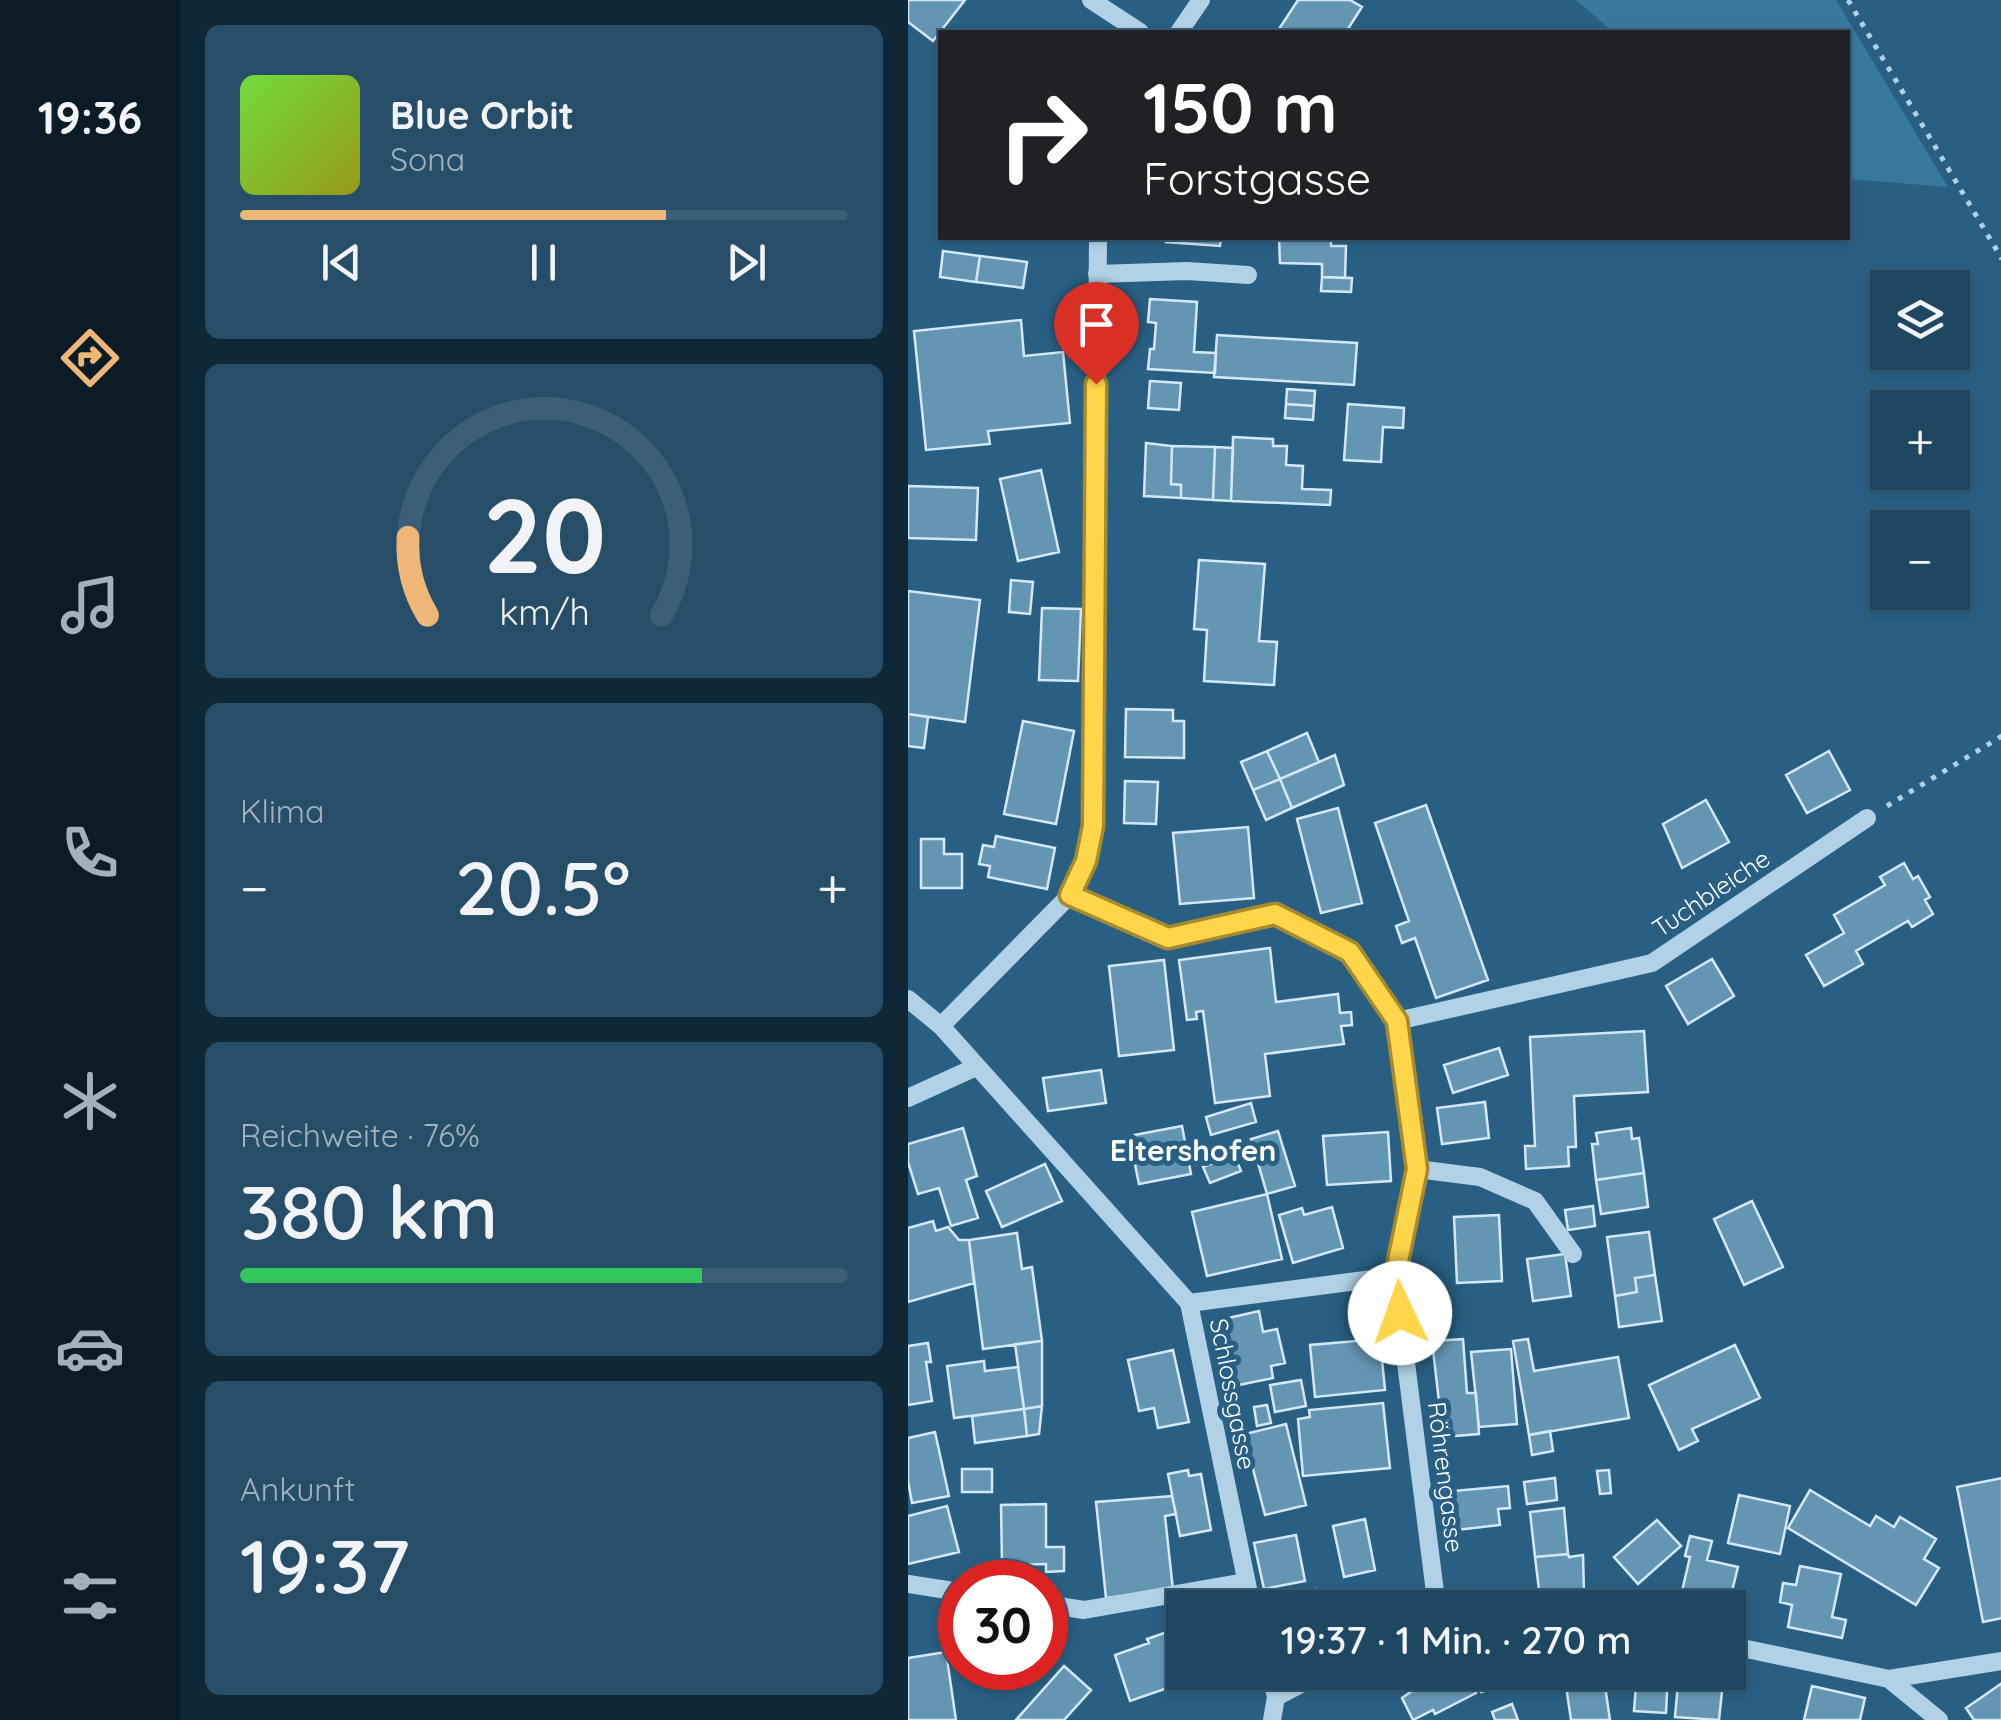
<!DOCTYPE html>
<html lang="de">
<head>
<meta charset="utf-8">
<style>
  body { margin:0; font-family:Quicksand,sans-serif; background:#264e68; color:#f1f3f6; height:100vh; display:flex; flex-direction:column; font-size:38px; white-space:nowrap }
  * { box-sizing:border-box; margin:0 }
  p { font-size:32px; color:#a1b2be }
  .icon { flex:none; width:55px; height:55px; fill:none; stroke:currentColor; stroke-width:2; stroke-linecap:round; stroke-linejoin:round }
  .map { position:relative; flex:1; overflow:hidden }
  .drawer { display:flex; flex-direction:column; gap:25px; padding:25px; background:#102736; width:728px }
  .drawer>* { flex:none }
  .hud { position:absolute; left:30px; top:30px; width:912px; height:210px; border-radius:0px; box-shadow:0 2px 8px #0004,0 0 0 2px #3c5f77; background:#202124; color:#fff; overflow:hidden }
  .buttons { position:absolute; left:962px; top:270px; display:grid; gap:20px }
  .buttons a { display:grid; place-items:center; width:100px; height:100px; border-radius:0px; background:#1e4762; box-shadow:0 2px 8px #0004,0 0 0 2px #3c5f77; font-size:50px }
  .speed { position:absolute; left:30px; top:1560px; display:flex; gap:20px; font-size:50px; font-weight:700; text-align:center }
  .speed>* { display:grid; place-content:center; width:130px; height:130px; border-radius:50%; background:#1e4762; box-shadow:0 2px 8px #0004,0 0 0 2px #3c5f77; line-height:1 }
  .speed .limit { border:15px solid #d22; background:#fff; color:#111 }
  .pin { position:absolute; display:grid; place-items:center; width:85px; height:85px; color:#fff; margin:-102px -42px; border-radius:50% 50% 50% 0; rotate:-45deg; box-shadow:0 0 10px #0007 }
  .pin .icon { rotate:45deg }
  .me { position:absolute; width:110px; margin:-55px; rotate:357deg; stroke-linejoin:round; filter:drop-shadow(0 0 8px #0008) }
  .turn { display:flex; align-items:center; gap:35px; height:210px; padding:0 40px; font-size:45px }
  .turn .icon { width:130px; height:130px; stroke-width:2.5 }
  .turn b { display:block; font-size:70px; line-height:85px }
  .big { font-size:75px; font-weight:600; line-height:1.1 }
  .drawer .card { flex:1; display:flex; flex-direction:column; justify-content:center; gap:15px; min-width:0; padding:0 35px; border-radius:15px; background:#264e68 }
  .drawer .dial { align-items:center; gap:0 }
  .dial svg { height:260px; overflow:visible; fill:none; stroke:#3c5f77; stroke-width:7; stroke-linecap:round; text-anchor:middle }
  .dial text { fill:#f1f3f6; stroke:none }
  .song { display:flex; align-items:center; gap:30px }
  .cover { width:120px; height:120px; border-radius:15px; background:linear-gradient(135deg,hsl(100 70% 55%),hsl(60 70% 35%)) }
  .played { height:10px; border-radius:5px; background:linear-gradient(90deg,#eeb777 70%,#3c5f77 70%) }
  .keys { display:flex; justify-content:space-around; direction:ltr }
  .heat { display:flex; justify-content:space-between; align-items:center; font-size:55px; direction:ltr }
  .charge { height:15px; border-radius:8px; background:linear-gradient(90deg,#34c759 76%,#3c5f77 0) }
  .trip { position:absolute; left:258px; top:1590px; width:580px; height:100px; border-radius:0px; background:#1e4762; box-shadow:0 2px 8px #0004,0 0 0 2px #3c5f77; font-weight:600; line-height:100px; text-align:center }
  main { display:flex; flex:1; min-height:0 }
  .tab-bar { display:flex; flex-direction:column; width:180px; justify-content:space-around; align-items:center; background:#0c1c27; color:#a1b2be }
  .tab-bar .icon { width:70px; height:70px }
  .tab-bar .current { color:#eeb777 }
  .tab-bar b { font-size:45px; color:#f1f3f6 }
  .map>svg:first-child { display:block }
  .green { fill:#39789e }
  .building { fill:#6496b4; stroke:#d4e9f5; stroke-width:2.5 }
  .lines { fill:none; stroke-linecap:round; stroke-linejoin:round }
  .path { stroke:#b1d2e6; stroke-width:5; stroke-dasharray:5 8; stroke-linecap:butt }
  .minor { stroke:#b1d2e6; stroke-width:18 }
  .route-casing { stroke:#a68a30; stroke-width:25 }
  .route { stroke:#ffd54a; stroke-width:18 }
  .labels { text-anchor:middle; stroke-width:10; stroke-linejoin:round; paint-order:stroke }
  .street-label { font-size:25px; fill:#fff; stroke:#285f82 }
  .quarter-label { font-size:30px; font-weight:bold; fill:#fff; stroke:#285f82 }
</style>
</head>
<body>
<main>
<nav class="tab-bar">
<b>19:36</b>
<svg class="icon current" aria-label="directions" viewBox="0 0 24 24"><path d="M12 3l9 9-9 9-9-9zM9 14v-3h6M13 9l2 2-2 2"/></svg>
<svg class="icon" aria-label="music" viewBox="0 0 24 24"><path d="M9 18V5l10-2v13"/><circle cx="6" cy="18" r="3"/><circle cx="16" cy="16" r="3"/></svg>
<svg class="icon" aria-label="phone" viewBox="0 0 24 24"><path d="M5 4h4l2 5-3 2q2 4 5 5l2-3 5 2v4C11 20 4 13 5 4z"/></svg>
<svg class="icon" aria-label="climate" viewBox="0 0 24 24"><path d="M12 3v18M4 7l16 10M4 17L20 7"/></svg>
<svg class="icon" aria-label="car" viewBox="0 0 24 24"><path d="M5 17H2v-5l4-1 3-4h7l3 4 3 1v5h-3M9 17h6M6 11h13"/><circle cx="7" cy="17" r="2"/><circle cx="17" cy="17" r="2"/></svg>
<svg class="icon" aria-label="filters" viewBox="0 0 24 24"><path d="M4 7h16M4 17h16"/><circle cx="9" cy="7" r="2"/><circle cx="15" cy="17" r="2"/></svg>
</nav>
<section class="drawer">
<div class="card">
<div class="song"><i class="cover"></i><div><b>Blue Orbit</b><p>Sona</p></div></div>
<div class="played"></div>
<div class="keys"><svg class="icon" aria-label="previous" viewBox="0 0 24 24"><path d="M18 5L8 12l10 7zM5 5v14"/></svg><svg class="icon" aria-label="pause" viewBox="0 0 24 24"><path d="M8 5v14M16 5v14"/></svg><svg class="icon" aria-label="next" viewBox="0 0 24 24"><path d="M6 5l10 7-10 7zM19 5v14"/></svg></div>
</div>
<div class="card dial"><svg viewBox="0 0 100 80">
<path d="M14 69A42 42 0 1 1 86 69"/>
<path d="M14 69A42 42 0 0 1 8 45" stroke="#eeb777"/>
<text x="50" y="56" font-size="32" font-weight="700">20</text>
<text x="50" y="72" font-size="11">km/h</text>
</svg></div>
<div class="card"><p>Klima</p>
<div class="heat"><a>−</a><b class="big">20.5°</b><a>+</a></div>
</div>
<div class="card"><p>Reichweite · 76%</p><b class="big">380 km</b><div class="charge"></div></div>
<div class="card"><p>Ankunft</p><b class="big">19:37</b></div>
</section>
<div class="map">
<svg width="1094" height="1720" viewBox="0 0 1094 1720">
  <rect width="100%" height="100%" fill="#285f82"/>
  <path class="green" d="M668,0H928L1040,187L940,179V32H705Z"/>
  <path class="building" d="M0,0H57L25,41L0,22Z
    M390,0H442L454,7L438,32H369Z
    M259,238H313L312,246L258,242Z
    M371,238H423V246H438L437,278L414,277V264L372,263Z
    M35,251L72,256L68,282L32,277Z
    M72,256L119,262L115,288L68,282Z
    M414,277L444,278L443,292L413,291Z
    M242,299L289,302L286,352L308,353L307,373L240,369L242,349H246L248,323L240,322Z
    M113,320L116,356L155,352L162,423L80,431L82,444L18,450L6,331Z
    M309,335L449,343L446,385L306,377Z
    M242,381L273,383L271,410L240,408Z
    M379,389L407,391L406,406L378,404Z
    M378,404L406,406L405,420L377,418Z
    M440,404L496,408L495,428L475,427L473,462L436,460Z
    M325,437L365,439V446H379L378,465L395,466L394,489L423,490L422,505L323,501Z
    M238,443L264,446L263,484L273,485V498L236,496Z
    M264,446L307,447L305,500L273,498V485L263,484Z
    M307,447L325,448L323,501L305,500Z
    M133,470L151,552L110,561L92,479Z
    M0,486L70,488L68,540L0,538Z
    M291,560L357,564L351,641L369,642L366,685L296,681L299,630L286,629Z
    M103,580L125,582L122,614L101,612Z
    M0,591L72,600L57,722L0,714Z
    M134,608L173,609L170,681L131,680Z
    M218,709L265,710V721H276V758L217,757Z
    M0,714L20,717L16,748L0,746Z
    M115,721L166,731L148,824L96,814Z
    M399,733L411,762L372,779L359,751Z
    M359,751L372,779L345,790L333,762Z
    M921,751L942,790L899,813L878,775Z
    M427,755L436,785L384,808L372,779Z
    M372,779L384,808L358,820L345,790Z
    M217,781L250,782L248,824L216,823Z
    M798,800L821,842L774,868L755,824Z
    M518,805L580,980L528,998L507,938L494,943L488,926L501,921L467,823Z
    M430,808L454,903L413,913L389,819Z
    M340,827L346,898L272,904L265,833Z
    M88,836L147,848L139,889L80,877L82,866L71,864L75,845L86,847Z
    M13,839H36V854H54V888H13Z
    M996,863L1005,879L1010,876L1022,897L1017,900L1025,914L1004,927L1000,921L948,951L955,964L916,986L898,955L936,933L926,915L977,885L972,877Z
    M362,948L368,1002L430,994L432,1013L443,1012L444,1025L433,1026L436,1044L357,1054L362,1096L307,1103L295,1011L288,1012L289,1019L279,1020L271,960Z
    M804,959L826,996L780,1024L758,986Z
    M256,960L266,1050L211,1056L201,966Z
    M736,1031L740,1092L666,1096L668,1147H660L661,1166L618,1169L617,1146H627L622,1037Z
    M591,1048L600,1075L545,1093L536,1065Z
    M193,1070L198,1103L140,1111L135,1078Z
    M577,1102L581,1138L534,1144L529,1108Z
    M343,1103L348,1122L303,1135L298,1117Z
    M274,1126L283,1174L231,1184L221,1136Z
    M55,1128L69,1176L58,1180L70,1218L43,1226L31,1188L10,1194L0,1162V1144Z
    M723,1128L724,1139L731,1138L736,1173L688,1180L684,1144H690L688,1133Z
    M370,1131L387,1186L359,1194L343,1139Z
    M480,1132L483,1181L419,1185L415,1136Z
    M326,1154L333,1171L302,1183L295,1167Z
    M137,1164L154,1201L94,1227L78,1191Z
    M736,1173L740,1207L693,1214L688,1180Z
    M359,1194L374,1259L299,1276L284,1212Z
    M844,1201L875,1267L836,1285L806,1219Z
    M685,1206L687,1226L660,1230L657,1210Z
    M424,1207L435,1248L385,1263L371,1215L394,1208L396,1215Z
    M591,1215L594,1281L549,1283L546,1217Z
    M25,1221L28,1231L40,1227L51,1240H61L66,1283L0,1302V1228Z
    M741,1232L747,1275L727,1278L729,1292L707,1296L699,1237Z
    M109,1233L114,1269L124,1267L134,1341L75,1349L61,1240Z
    M657,1254L663,1296L625,1301L619,1259Z
    M747,1275L754,1321L711,1327L707,1296L729,1292L727,1278Z
    M351,1311L355,1332L369,1329L377,1363L363,1366L365,1378L326,1386L312,1320Z
    M472,1339L477,1390L407,1397L402,1345Z
    M555,1339L559,1393H568L571,1434L535,1437L524,1341Z
    M620,1339L626,1371L710,1357L721,1418L621,1435L605,1341Z
    M134,1341V1406L116,1409L107,1344Z
    M20,1343L23,1362H18L24,1401L0,1405V1346Z
    M827,1345L852,1398L784,1429L790,1441L771,1450L741,1385Z
    M603,1349L609,1424L571,1427L563,1352Z
    M265,1350L281,1422L250,1428L246,1408L231,1411L220,1360Z
    M76,1361L77,1371L110,1367L116,1409L46,1418L39,1366Z
    M393,1380L398,1406L367,1412L362,1385Z
    M475,1403L482,1468L395,1476L390,1419L402,1417L401,1410Z
    M359,1405L363,1423L349,1426L346,1407Z
    M134,1406L131,1434L119,1436L116,1409Z
    M116,1409L119,1436L67,1443L64,1416Z
    M378,1424L398,1505L357,1515L340,1450L333,1452L329,1436Z
    M642,1431L645,1451L624,1455L621,1435Z
    M27,1432L41,1496L4,1503L0,1481V1438Z
    M54,1469H84V1492H54Z
    M280,1470L281,1476L293,1474L303,1530L272,1536L260,1474Z
    M701,1470L703,1493L692,1494L689,1471Z
    M647,1478L649,1500L619,1504L616,1482Z
    M1094,1478V1618L1075,1622L1049,1487Z
    M600,1486L602,1508L590,1509L592,1525L539,1531L535,1492Z
    M902,1490L962,1526L968,1516L986,1527L992,1517L1028,1539L1016,1559L1031,1568L1008,1605L880,1528Z
    M831,1495L882,1506L872,1554L820,1543Z
    M264,1496L268,1514L257,1516L265,1590L198,1598L188,1502Z
    M138,1504V1547H156V1571L138,1572V1564L94,1565L93,1505Z
    M39,1506L51,1552L0,1564V1516Z
    M656,1508L660,1554L627,1557L622,1512Z
    M457,1519L467,1570L436,1577L425,1526Z
    M749,1520L773,1546L730,1584L706,1557Z
    M388,1535L397,1581L356,1589L346,1543Z
    M782,1536L804,1541L799,1560L830,1567L821,1603L774,1591L782,1557L777,1556Z
    M660,1554L661,1557L675,1555L676,1593L632,1598L627,1557Z
    M892,1566L933,1574L924,1617L938,1620L934,1638L880,1627L884,1605L872,1602L875,1583L888,1585Z
    M408,1589L410,1600L421,1598L423,1608H360L359,1599Z
    M265,1630L266,1634L275,1631V1672H306L222,1701L207,1655L241,1643L239,1639Z
    M38,1652L48,1720H0V1658Z
    M156,1666L183,1690L156,1720H108Z
    M531,1672H558L568,1693L527,1714L525,1710L505,1720L494,1698Z
    M567,1672H625L626,1677L573,1692Z
    M656,1672H695L702,1720H663Z
    M729,1672H760L758,1713L726,1711Z
    M771,1672H816L811,1720L767,1717Z
    M1094,1683V1720H1066L1058,1708Z
    M904,1686L957,1698L952,1720H896Z
    M604,1704L610,1720H587L584,1712Z"/>
  <g class="lines">
    <path class="path" d="M940,0L1094,259
      M979,806L1094,736"/>
    <path class="minor" d="M183,0L232,32
      M271,32L293,0
      M189,274L279,271L340,275
      M162,895L260,938L367,914L442,952L489,1021L509,1169L487,1276L529,1608
      M0,999L33,1026L281,1303L344,1608
      M489,1021L744,963L959,818
      M33,1026L162,895L177,861L185,825L190,238
      M0,1098L68,1067
      M509,1169L572,1177L627,1201L665,1254
      M281,1303L487,1276
      M0,1584L52,1592
      M138,1604L176,1610L337,1582
      M820,1645L981,1679L1031,1720
      M362,1672L368,1697L364,1720
      M981,1679L1094,1661
      M368,1697L416,1672"/>
  </g>
  <g class="lines">
    <defs>
      <path id="route" d="M188,384L185,826L178,861L162,895L260,938L367,914L442,952L489,1021L509,1169L487,1276L492,1313"/>
    </defs>
    <use href="#route" class="route-casing"/>
    <use href="#route" class="route"/>
  </g>
  <g class="labels">
    <g class="street-label">
      <text transform="translate(803 893) rotate(-34)" y="9">Tuchbleiche</text>
      <text transform="translate(325 1394) rotate(79)" y="9">Schlossgasse</text>
      <text transform="translate(538 1477) rotate(83)" y="9">Röhrengasse</text>
    </g>
    <g class="quarter-label">
      <text x="285" y="1161">Eltershofen</text>
    </g>
  </g>
</svg>
<div class="buttons">
<a><svg class="icon" aria-label="layers" viewBox="0 0 24 24"><path d="M12 4l9 5-9 5-9-5zM3 14l9 5 9-5"/></svg></a>
<a>+</a>
<a>−</a>
</div>
<div class="speed"><div class="limit">30</div></div>
<div class="pin" style="left:188px;top:384px;background:#d93025"><svg class="icon" aria-label="arrive" viewBox="0 0 24 24"><path d="M6 21V4h12l-3 4 3 4H6"/></svg></div>
<svg class="me" style="left:492px;top:1313px" viewBox="-20 -20 40 40"><circle r="19" fill="#fff"/><path d="M0-13L10 11 0 6-10 11z" fill="#ffd54a"/></svg>
<div class="trip">19:37 · 1 Min. · 270 m</div>
<div class="hud">
<div class="turn"><svg class="icon" aria-label="right" viewBox="0 0 24 24"><path d="M7 20v-9h11M14 6l5 5-5 5"/></svg><div><b>150 m</b>Forstgasse</div></div>
</div>
</div>
</main>
</body>
</html>
